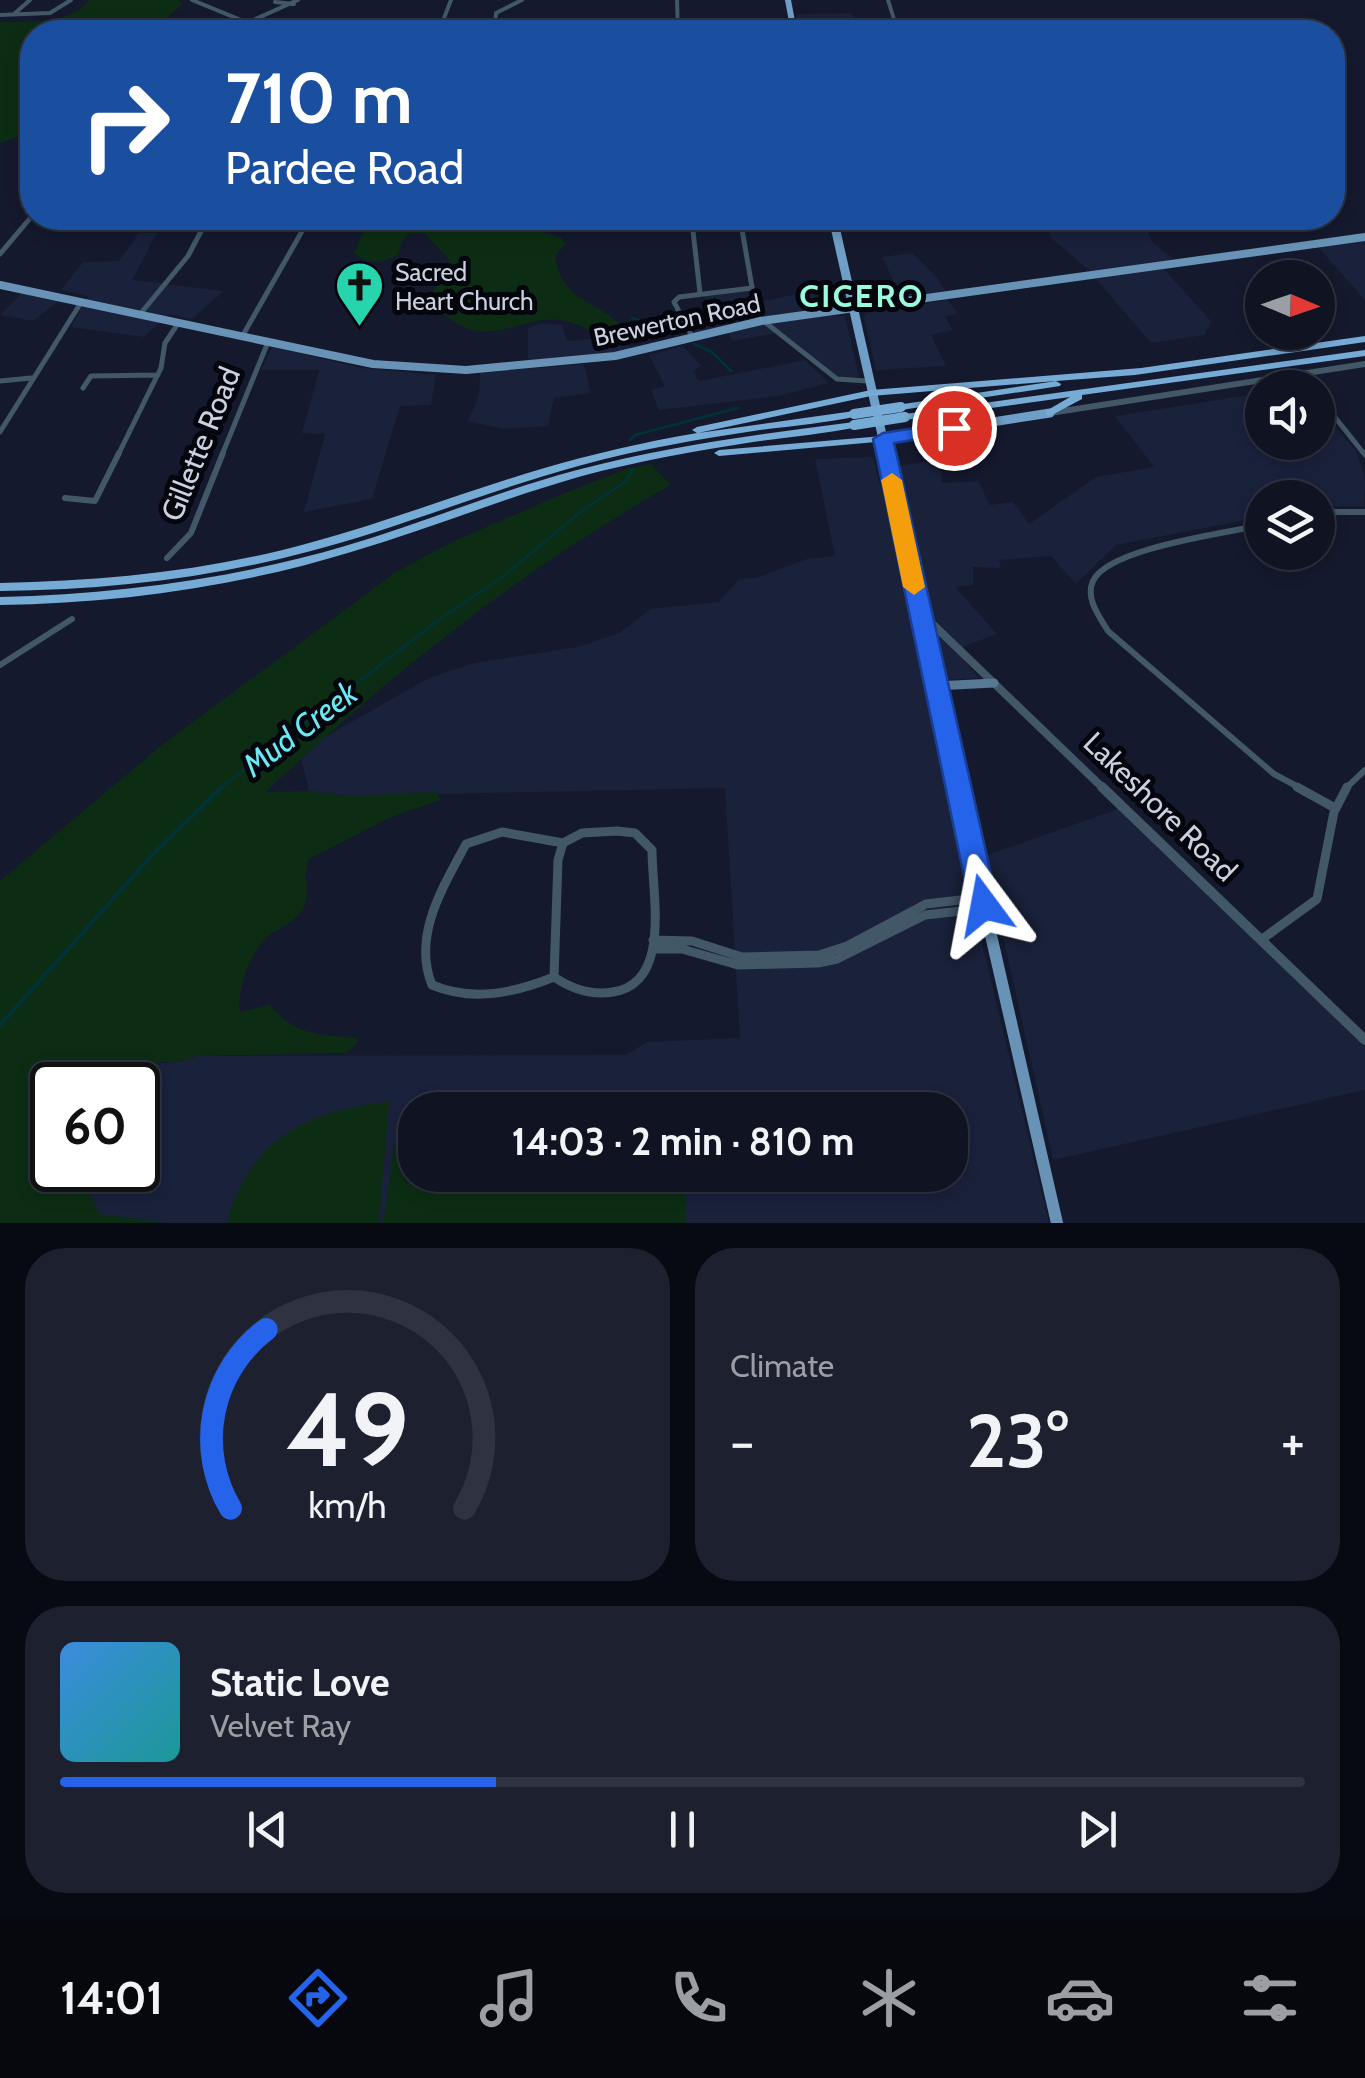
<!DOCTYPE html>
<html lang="en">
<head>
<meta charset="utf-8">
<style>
  body { margin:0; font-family:Cabin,sans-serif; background:#1d202f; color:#f1f3f6; height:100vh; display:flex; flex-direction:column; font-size:38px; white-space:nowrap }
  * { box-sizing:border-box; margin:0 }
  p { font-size:32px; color:#9b9ea5 }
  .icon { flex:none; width:55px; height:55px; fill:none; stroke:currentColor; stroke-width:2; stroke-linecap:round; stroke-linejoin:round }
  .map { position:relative; height:1223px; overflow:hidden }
  .sheet { display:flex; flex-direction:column; gap:25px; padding:25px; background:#080a13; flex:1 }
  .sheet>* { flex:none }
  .hud { position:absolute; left:20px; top:20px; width:1325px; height:210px; border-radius:40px; box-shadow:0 5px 15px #0003,0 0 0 2px #2f3240; background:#1a4fa0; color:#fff; overflow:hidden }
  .needle { width:65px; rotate:92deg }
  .fabs { position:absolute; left:1245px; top:260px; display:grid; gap:20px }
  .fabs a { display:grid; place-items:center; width:90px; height:90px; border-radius:50%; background:#0f1322; box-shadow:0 5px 15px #0003,0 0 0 2px #2f3240; font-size:50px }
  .speed { position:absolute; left:30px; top:1062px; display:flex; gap:20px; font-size:50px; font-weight:700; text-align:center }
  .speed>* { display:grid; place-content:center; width:130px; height:130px; border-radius:50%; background:#0f1322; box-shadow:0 5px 15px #0003,0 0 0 2px #2f3240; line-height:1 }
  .speed .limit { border:5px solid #111; border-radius:15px; background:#fff; color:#111 }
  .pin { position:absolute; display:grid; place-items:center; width:85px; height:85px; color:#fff; margin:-42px; border:5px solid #fff; border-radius:50%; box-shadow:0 2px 10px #0007 }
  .me { position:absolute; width:110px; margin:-55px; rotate:347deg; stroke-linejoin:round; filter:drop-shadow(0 0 8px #0008) }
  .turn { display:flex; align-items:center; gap:35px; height:210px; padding:0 40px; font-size:45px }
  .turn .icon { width:130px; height:130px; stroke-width:2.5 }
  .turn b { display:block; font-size:70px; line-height:85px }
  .big { font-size:75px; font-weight:700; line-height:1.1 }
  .sheet .widget { flex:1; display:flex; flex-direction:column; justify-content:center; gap:15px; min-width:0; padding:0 35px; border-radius:40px; background:#1d202f }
  .sheet .dial { align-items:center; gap:0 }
  .dial svg { height:260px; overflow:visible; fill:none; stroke:#2f3240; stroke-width:7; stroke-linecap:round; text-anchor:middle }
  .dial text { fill:#f1f3f6; stroke:none }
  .song { display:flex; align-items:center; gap:30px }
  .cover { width:120px; height:120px; border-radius:15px; background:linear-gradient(135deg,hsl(210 70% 55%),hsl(180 70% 35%)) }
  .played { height:10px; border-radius:5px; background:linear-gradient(90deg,#2563eb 35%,#2f3240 35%) }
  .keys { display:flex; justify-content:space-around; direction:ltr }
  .heat { display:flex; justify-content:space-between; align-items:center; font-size:55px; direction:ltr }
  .sheet .tiles { flex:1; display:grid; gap:25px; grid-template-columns:1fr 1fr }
  .widget:last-child { grid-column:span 2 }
  .trip { position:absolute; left:398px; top:1092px; width:570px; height:100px; border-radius:40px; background:#0f1322; box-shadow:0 5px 15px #0003,0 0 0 2px #2f3240; font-weight:700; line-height:100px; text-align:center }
  .menu { display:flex; height:160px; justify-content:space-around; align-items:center; background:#06080e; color:#9b9ea5 }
  .menu .icon { width:70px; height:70px }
  .menu .current { color:#2563eb }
  .menu b { font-size:45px; color:#f1f3f6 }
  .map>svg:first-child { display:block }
  .built { fill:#1a213b; fill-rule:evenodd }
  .green { fill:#0c2d14 }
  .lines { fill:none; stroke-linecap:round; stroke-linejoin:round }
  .stream-far1 { stroke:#003337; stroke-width:2.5 }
  .stream { stroke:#003337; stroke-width:4 }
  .minor-far3 { stroke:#425768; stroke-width:4 }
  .minor-far2 { stroke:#425768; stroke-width:5 }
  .minor-far1 { stroke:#425768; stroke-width:6 }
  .minor { stroke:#425768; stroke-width:9 }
  .tertiary-far2 { stroke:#425768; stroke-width:6 }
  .tertiary-far1 { stroke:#425768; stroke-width:8 }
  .tertiary { stroke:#425768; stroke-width:10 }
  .secondary { stroke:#577994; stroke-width:9 }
  .primary-far2 { stroke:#6893b6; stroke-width:8 }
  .primary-far1 { stroke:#6893b6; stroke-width:10 }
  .primary { stroke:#6893b6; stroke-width:12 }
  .trunk-far1 { stroke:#6f9fc6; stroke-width:6 }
  .trunk { stroke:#6f9fc6; stroke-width:9 }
  .motorway { fill:#76abd5; fill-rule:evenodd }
  .motorway-bridge { stroke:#76abd5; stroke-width:10 }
  .route { fill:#2563eb; stroke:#184099; stroke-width:2.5 }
  .slow { fill:#f59e0b }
  .labels { text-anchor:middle; stroke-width:10; stroke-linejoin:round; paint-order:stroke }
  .far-poi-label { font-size:25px; fill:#ccd1df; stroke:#04050d; text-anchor:start }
  .far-street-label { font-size:25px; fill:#ccd1df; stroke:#04050d }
  .street-label { font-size:30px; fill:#ccd1df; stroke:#04050d }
  .far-district-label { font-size:32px; font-weight:bold; letter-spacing:2.5px; fill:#9bfadd; stroke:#04050d }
  .water-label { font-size:32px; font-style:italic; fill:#6aeaf4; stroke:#04050d }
</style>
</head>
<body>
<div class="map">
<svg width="1365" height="1223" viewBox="0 0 1365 1223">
  <rect width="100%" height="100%" fill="#14192e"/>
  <path class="built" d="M852,13L859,32H799L796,14Z
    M1077,218H1141L1153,243L1174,259L1091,272L1051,238L1047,225L1079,220Z
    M139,233H157L132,280L224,291L192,319L169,314L144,337L71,327L88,296L61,290L83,262L119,261Z
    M1365,241V300L1317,246Z
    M912,253L934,274L946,291L901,297L882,257Z
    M1164,269L1211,321L1205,335L1151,343L1096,279Z
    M749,289L754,318L695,333L683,312L709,308L703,295Z
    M817,290L831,316H845L859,377L840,378L782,332L733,341L727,332L767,322L758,302Z
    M22,293L60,300L33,321L0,315Z
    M948,300L958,314L945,316L953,330L931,335L946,366L876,370L864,318L867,313Z
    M542,323L562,325L567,341L625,336L631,351L528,361V328Z
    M683,346L701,366L693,371L699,381L805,360L829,383L778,396L659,410L651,390L665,386L649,355Z
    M272,347L362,368L436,375L431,405L400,406L372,499L304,512L325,434L302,433L319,370H261Z
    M584,364L591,393L554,398L548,426L504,429L468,421L479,395L480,373Z
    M1262,393V442H1318V406L1356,451L1365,478L1364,506H1318V498H1262V517L1116,545L1076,584L1051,556L999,560L1001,568L973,567V585L955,587L997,634L955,650L979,678L940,680L927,586L897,466L940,460L942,483L978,481L990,505L1013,502L1029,524L1096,477L1154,467L1115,416Z
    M873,457L898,554L944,784L1049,1223H48L54,1170H138V1085H62L64,1069L177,1062L196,1056L626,1055L647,1042L740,1038L725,788L347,796L309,791L301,758L325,737L429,678L474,663L578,647L619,633L651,609L719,602L739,579L757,578L807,559L835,556L815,459ZM415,1110H950V1175H415Z
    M1118,809L1365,1047V1090L1053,1160L985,856Z"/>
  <path class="green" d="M90,0H177L183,3L166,19L159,32H32V132L0,143V22C31,21 68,25 90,0Z
    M365,218H492L562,238L565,245L555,256C562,301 592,298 620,324L614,336C594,335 579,323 561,320C532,316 500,337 473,330C458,327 444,314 431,306V293L444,277L449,259L424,233H410L403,240L398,255C382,263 369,265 354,253L365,228Z
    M651,464L671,485C524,568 387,676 266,792L309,791L347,796L437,792L440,800L389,818L309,859C302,875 310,888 305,904C298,924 278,926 265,939C250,954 236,992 240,1012L270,1005C297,1037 318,1034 358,1038L357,1044L346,1053L196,1056L177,1062L143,1063L128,1082C110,1079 87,1073 72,1085H52V1108L29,1142L32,1154L52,1163V1170C83,1170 88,1190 100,1214L165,1223H0V881L162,745L396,572L454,541L572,490L627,469Z
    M632,1098L631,1110H485L486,1102L499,1101V1105L551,1100V1109H585L590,1099Z
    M389,1102L379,1223H227C249,1140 307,1110 389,1102Z
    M415,1113V1175H686V1223H383L396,1135Z"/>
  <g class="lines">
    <path class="stream-far1" d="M632,318L677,335
      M694,344L712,352L731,371
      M630,440L635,435L738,408
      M219,789L436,622L504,576L583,510L625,482L633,469"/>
    <path class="stream" d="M0,1025L155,852L222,787"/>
    <path class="minor-far3" d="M192,0L270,32
      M677,0L678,32
      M888,0L898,32
      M275,2L294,4
      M14,14L30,0
      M0,15L50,13L71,0
      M249,22L298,0
      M439,30L490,28L495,25L496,13L522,0
      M439,31L451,0"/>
    <path class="minor-far2" d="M697,218L692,222L700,293
      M740,218L757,316L837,379L867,381
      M0,254L32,216
      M141,313L188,256L208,218
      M243,335L305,226L300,218
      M693,338L674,302L679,297L752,288
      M1297,375L1310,388
      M0,381L31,378
      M83,388L91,376L158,375
      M1318,396L1365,455
      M0,432L82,301
      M118,455L161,368L165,343L179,322
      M222,455L268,342"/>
    <path class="minor-far1" d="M65,498L95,501L119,453
      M1318,512H1365
      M1262,525C1227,533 1108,548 1093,581C1085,598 1099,616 1108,631L1274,774L1302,789
      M167,558L191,533L223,453
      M0,665L72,619
      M1345,789L1365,770"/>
    <path class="minor" d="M1297,787L1335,808
      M617,831L635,833L652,850C652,895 672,983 613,992C591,996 572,989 554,977C514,993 473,1002 432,985C412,936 443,887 466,844L502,832L563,843L582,833Z
      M653,940L692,941L742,957L819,955L847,946L926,904L960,900L983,905
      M1261,940L1317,899L1334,812L1347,787
      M653,949H682L738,965L818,963L837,959L925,915L962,911L970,906
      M554,977L558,860L563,843"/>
    <path class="tertiary-far2" d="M1050,413L1365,364"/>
    <path class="tertiary-far1" d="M921,613L1104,789"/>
    <path class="tertiary" d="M1102,787L1365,1040"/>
    <path class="secondary" d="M935,686L994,683"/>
    <path class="primary-far2" d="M0,285L373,364L466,370L615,356L761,321L1365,237
      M883,439L886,455"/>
    <path class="primary-far1" d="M886,453L957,789"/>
    <path class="primary" d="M957,787L1057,1223"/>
    <path class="trunk-far1" d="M788,0L794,32"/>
    <path class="trunk" d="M833,218L883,439L1050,413"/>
    <path class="motorway" d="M1365,336V342L1135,375L1056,381L1061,384L1060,386L901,410L897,409V405L1056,381L871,396L698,433L854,411L859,414L858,416C826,423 793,426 760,430C700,439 640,449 582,465C489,490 400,528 307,552C206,579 104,590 0,591V583C104,581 208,571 309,543C387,522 463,492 541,469C592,454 644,442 697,433L692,430L697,427L871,390L1141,368Z
      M1365,350V356L1082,395V399L1050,416L1046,415V411L1070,397L905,420L900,417L905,414Z
      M854,422L859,425L858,427C823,434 788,437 753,442C695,451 638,461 582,476C504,498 429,529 351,552C237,587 119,603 0,605V597C117,594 233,579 345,546C423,523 498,491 577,470C668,446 761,434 854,422Z
      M883,436L887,437L888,439L887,441L719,456L714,453L719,450Z"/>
    <path class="motorway-bridge" d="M854,414L901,407
      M854,425L905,417"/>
  </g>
  <path class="route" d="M954,422L964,428L961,432L894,443L998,905L994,914L984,917L974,914L970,905L873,439L883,433Z"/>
  <path class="slow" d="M892,473L902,480L925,587L914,595L903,587L881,480Z"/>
  <defs>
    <symbol id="church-pin" viewBox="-11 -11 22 30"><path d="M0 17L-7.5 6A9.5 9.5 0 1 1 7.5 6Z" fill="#26d5ae" stroke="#04050d"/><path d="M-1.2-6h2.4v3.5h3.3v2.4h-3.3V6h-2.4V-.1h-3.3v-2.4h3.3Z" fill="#111"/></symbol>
  </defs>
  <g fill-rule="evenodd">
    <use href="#church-pin" x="332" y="258" width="55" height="75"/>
  </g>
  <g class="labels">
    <g class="far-poi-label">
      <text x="395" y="281">Sacred<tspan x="395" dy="29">Heart Church</tspan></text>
    </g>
    <g class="far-street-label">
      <text transform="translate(677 320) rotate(-12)" y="9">Brewerton Road</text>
    </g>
    <g class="street-label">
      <text transform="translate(201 444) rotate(-68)" y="10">Gillette Road</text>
      <text transform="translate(1160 807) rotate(44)" y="10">Lakeshore Road</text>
    </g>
    <g class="far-district-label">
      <text x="862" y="307">CICERO</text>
    </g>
    <g class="water-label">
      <text transform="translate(300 729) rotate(-37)" y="11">Mud Creek</text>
    </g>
  </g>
</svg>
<div class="fabs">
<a><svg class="needle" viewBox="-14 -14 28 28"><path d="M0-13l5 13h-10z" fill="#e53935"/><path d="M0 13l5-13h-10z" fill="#9b9ea5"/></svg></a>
<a><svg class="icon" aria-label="sound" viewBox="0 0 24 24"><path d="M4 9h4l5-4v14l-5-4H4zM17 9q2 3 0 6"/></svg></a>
<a><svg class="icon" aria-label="layers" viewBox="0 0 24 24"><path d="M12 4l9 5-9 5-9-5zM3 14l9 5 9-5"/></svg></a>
</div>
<div class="speed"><div class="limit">60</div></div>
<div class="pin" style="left:954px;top:428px;background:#d93025"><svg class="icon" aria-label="arrive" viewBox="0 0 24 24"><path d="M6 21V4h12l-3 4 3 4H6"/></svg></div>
<svg class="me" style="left:984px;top:905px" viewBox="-20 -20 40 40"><path d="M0-17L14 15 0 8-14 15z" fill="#2563eb" stroke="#fff" stroke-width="4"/></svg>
<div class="trip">14:03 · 2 min · 810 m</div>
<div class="hud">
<div class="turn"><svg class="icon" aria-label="right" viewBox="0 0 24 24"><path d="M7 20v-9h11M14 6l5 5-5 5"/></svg><div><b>710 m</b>Pardee Road</div></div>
</div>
</div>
<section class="sheet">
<div class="tiles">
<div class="widget dial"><svg viewBox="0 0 100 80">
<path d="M14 69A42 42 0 1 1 86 69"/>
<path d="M14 69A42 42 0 0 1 25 14" stroke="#2563eb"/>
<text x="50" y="56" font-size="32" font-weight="700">49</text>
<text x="50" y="72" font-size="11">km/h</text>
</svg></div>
<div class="widget"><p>Climate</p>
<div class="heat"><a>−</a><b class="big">23°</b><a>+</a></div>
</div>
<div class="widget">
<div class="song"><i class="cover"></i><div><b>Static Love</b><p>Velvet Ray</p></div></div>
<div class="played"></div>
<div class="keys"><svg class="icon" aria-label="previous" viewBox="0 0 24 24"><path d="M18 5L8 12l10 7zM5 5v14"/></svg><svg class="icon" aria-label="pause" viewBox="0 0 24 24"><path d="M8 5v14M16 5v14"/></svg><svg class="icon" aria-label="next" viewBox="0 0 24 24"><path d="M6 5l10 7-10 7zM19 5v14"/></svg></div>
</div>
</div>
</section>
<nav class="menu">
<b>14:01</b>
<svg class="icon current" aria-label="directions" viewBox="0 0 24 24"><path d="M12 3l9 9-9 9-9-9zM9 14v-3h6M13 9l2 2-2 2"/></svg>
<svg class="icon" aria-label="music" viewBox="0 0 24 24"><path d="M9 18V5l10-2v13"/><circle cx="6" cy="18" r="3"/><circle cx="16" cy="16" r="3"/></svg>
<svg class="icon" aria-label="phone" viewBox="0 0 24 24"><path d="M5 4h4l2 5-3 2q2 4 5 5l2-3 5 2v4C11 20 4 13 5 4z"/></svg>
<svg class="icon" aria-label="climate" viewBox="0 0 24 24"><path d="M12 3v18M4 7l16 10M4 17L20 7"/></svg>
<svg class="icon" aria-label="car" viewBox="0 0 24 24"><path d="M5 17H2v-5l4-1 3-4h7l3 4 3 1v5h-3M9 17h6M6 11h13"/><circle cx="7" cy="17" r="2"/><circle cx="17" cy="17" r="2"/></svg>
<svg class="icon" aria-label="filters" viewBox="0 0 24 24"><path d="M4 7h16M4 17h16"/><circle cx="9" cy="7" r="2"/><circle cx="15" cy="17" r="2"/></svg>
</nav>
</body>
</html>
